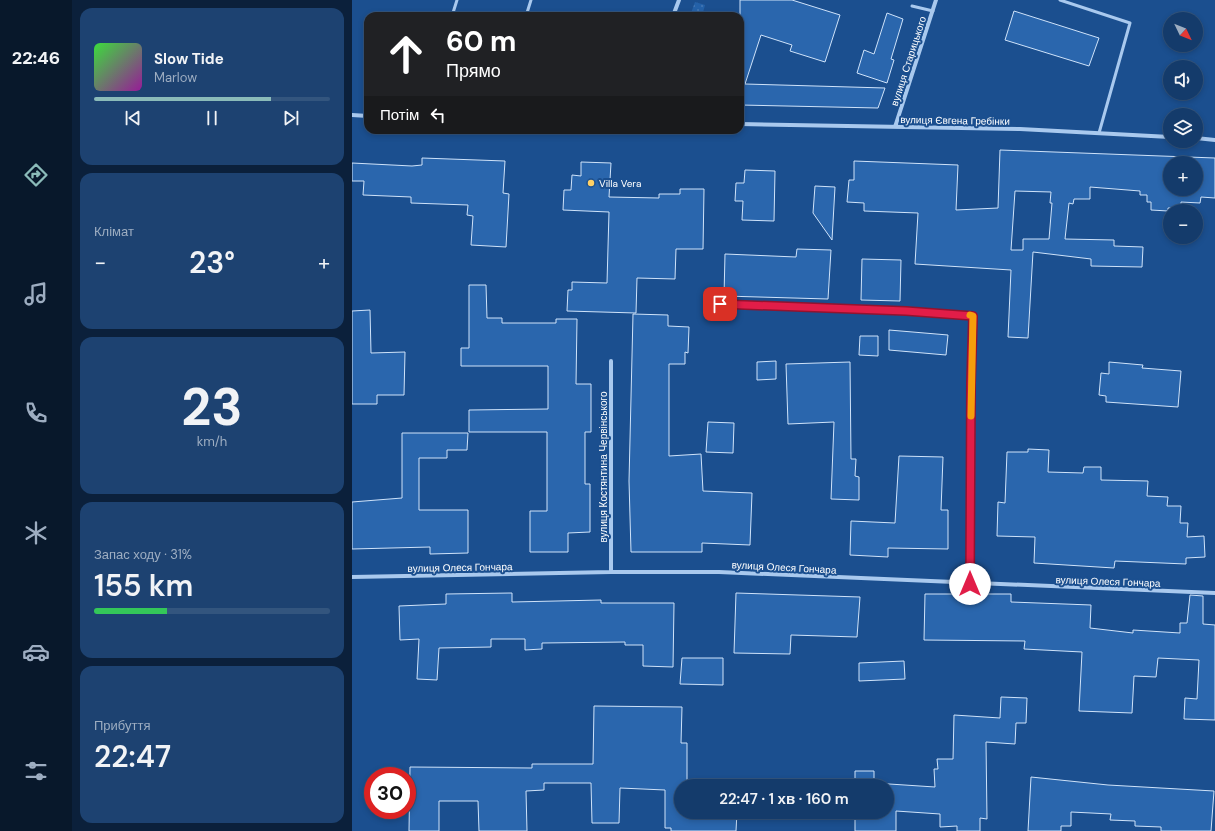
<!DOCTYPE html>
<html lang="uk">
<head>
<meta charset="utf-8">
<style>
  body { margin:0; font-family:"DM Sans",sans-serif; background:#1d4271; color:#f1f3f6; height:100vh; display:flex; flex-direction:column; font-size:15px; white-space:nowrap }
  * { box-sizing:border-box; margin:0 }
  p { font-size:13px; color:#9dadc1 }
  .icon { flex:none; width:22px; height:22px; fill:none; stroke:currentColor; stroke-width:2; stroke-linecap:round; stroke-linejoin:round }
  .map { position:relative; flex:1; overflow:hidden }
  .panel { display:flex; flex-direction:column; gap:8px; padding:8px; background:#0b203b; width:280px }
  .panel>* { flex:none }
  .top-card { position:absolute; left:12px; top:12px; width:380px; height:122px; border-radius:12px; box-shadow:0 2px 6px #0003,0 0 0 1px #33557e; background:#202124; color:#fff; overflow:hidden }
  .needle { width:26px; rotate:133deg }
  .fabs { position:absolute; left:811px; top:12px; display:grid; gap:8px }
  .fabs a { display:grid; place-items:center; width:40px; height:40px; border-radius:50%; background:#143b6b; box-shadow:0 2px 6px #0003,0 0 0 1px #33557e; font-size:20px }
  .speed { position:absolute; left:12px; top:767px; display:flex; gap:8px; font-size:20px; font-weight:700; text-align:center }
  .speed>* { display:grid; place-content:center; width:52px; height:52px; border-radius:50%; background:#143b6b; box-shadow:0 2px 6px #0003,0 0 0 1px #33557e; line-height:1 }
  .speed .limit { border:6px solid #d22; background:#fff; color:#111 }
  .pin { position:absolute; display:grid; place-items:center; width:34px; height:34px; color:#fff; margin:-17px; border-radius:8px; box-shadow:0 2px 6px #0006 }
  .me { position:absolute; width:44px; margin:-22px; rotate:0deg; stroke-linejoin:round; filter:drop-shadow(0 0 3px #0008) }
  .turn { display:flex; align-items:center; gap:14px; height:84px; padding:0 16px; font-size:18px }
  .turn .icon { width:52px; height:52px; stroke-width:2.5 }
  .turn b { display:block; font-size:28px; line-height:34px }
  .then { display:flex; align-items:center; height:38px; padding:0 16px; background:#0003; gap:8px; font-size:15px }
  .big { font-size:30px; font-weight:600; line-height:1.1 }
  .panel .tile { flex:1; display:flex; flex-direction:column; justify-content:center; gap:6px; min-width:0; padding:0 14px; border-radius:12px; background:#1d4271 }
  .panel .dial { align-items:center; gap:0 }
  .dial b { font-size:52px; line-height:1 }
  .song { display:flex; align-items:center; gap:12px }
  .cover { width:48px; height:48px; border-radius:6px; background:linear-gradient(135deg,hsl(120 70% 55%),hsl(300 70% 35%)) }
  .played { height:4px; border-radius:2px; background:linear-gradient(90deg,#8bbbb9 75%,#33557e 75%) }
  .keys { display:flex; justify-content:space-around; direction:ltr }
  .heat { display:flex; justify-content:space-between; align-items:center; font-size:22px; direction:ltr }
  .charge { height:6px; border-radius:3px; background:linear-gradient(90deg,#34c759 31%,#33557e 0) }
  .trip { position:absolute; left:322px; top:779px; width:220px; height:40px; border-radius:20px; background:#143b6b; box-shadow:0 2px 6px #0003,0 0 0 1px #33557e; font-weight:600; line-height:40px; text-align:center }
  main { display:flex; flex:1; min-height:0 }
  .menu { display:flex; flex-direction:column; width:72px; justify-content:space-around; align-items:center; background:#08182b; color:#9dadc1 }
  .menu .icon { width:28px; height:28px }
  .menu .on { color:#8bbbb9 }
  .menu b { font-size:18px; color:#f1f3f6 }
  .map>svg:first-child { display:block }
  .grass { fill:url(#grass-dots) }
  .building { fill:#2a66ad; stroke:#cfe3fa; fill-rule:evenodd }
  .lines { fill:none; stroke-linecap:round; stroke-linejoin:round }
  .service { stroke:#a9c9ee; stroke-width:3 }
  .minor { stroke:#a9c9ee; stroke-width:4 }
  .route-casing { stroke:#92132f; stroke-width:10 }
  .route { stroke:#e11d48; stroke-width:7 }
  .slow { stroke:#f59e0b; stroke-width:7 }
  .poi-dot { fill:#ffd166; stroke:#1b4f8f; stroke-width:1.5 }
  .labels { text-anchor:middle; stroke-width:4; stroke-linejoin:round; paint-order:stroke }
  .street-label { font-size:10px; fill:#fff; stroke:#1b4f8f }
  .poi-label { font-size:10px; fill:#fff; stroke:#1b4f8f; text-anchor:start }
</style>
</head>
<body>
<main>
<nav class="menu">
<b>22:46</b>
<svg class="icon on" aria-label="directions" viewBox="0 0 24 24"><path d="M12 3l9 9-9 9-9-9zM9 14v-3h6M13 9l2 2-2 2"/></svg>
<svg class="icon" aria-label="music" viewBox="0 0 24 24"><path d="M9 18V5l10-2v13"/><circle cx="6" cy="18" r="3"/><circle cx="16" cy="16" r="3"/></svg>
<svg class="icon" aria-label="phone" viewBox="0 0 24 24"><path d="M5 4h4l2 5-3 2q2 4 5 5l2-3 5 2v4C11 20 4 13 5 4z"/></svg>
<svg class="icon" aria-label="climate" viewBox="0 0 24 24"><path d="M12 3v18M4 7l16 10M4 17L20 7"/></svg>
<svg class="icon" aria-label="car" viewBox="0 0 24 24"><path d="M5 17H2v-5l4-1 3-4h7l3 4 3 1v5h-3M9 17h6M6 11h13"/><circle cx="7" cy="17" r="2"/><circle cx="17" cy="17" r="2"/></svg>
<svg class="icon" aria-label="filters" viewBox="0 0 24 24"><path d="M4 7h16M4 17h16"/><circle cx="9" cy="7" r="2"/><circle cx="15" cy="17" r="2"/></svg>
</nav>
<section class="panel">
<div class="tile">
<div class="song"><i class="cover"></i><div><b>Slow Tide</b><p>Marlow</p></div></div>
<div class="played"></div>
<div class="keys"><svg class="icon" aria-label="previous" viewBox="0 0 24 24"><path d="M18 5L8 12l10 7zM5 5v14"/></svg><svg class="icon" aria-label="pause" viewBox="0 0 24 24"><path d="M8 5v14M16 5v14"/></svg><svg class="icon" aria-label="next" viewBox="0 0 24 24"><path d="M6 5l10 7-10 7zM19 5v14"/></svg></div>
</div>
<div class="tile"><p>Клімат</p>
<div class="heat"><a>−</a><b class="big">23°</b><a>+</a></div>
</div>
<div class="tile dial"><b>23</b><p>km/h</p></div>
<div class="tile"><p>Запас ходу · 31%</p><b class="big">155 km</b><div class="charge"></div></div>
<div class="tile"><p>Прибуття</p><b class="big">22:47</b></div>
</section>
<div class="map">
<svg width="863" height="831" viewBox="0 0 863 831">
  <defs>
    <pattern id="grass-dots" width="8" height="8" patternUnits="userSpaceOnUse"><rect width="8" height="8" fill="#2461a8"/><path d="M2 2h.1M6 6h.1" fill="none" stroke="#4579b5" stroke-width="1.8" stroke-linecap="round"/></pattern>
  </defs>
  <rect width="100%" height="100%" fill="#1b4f8f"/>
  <path class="grass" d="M343,2L353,5L350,16H338Z"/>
  <path class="building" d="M388,0H440L488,15L473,62L438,51L440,45L409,35L393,84L533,88L526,108L388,105Z
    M662,11L747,38L737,66L653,40Z
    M535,13L551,19L539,59L542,60L535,83L505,73L512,50L522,54Z
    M648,150L863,158V198L849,197L848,203L829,202V208H816V211L799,210V202H795V195H788V191L738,187V199H722L721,204L717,203L713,239L762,240V246L791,247L790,267L739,266V259L681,252L676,338L656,337L659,270L563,264L566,213L512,211V203L495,202L497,180H502V161L606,165L604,210L646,208ZM818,163H844V189H818ZM663,191L699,192L698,203H700L697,239H671V250H659Z
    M70,158L153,161L151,193L157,194L154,247L119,245L121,216L115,215L116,205L59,203V197L11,195L12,181H0V163L60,166L70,165Z
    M229,162L259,163L257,197L307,198V194H328V189H352L351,249H324L323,279L285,278L284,313L215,311L216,290H220V282L255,283L257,212L211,210L212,190H219L220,175L229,176Z
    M393,170L423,171L422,221L390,220L391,201H383L384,183H392Z
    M463,186L483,187L480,240L461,213Z
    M445,249L479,250L476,299L372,296L373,254L444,257Z
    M510,259L549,260L548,301L509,300Z
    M117,285H134L135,318H150V323H204V319H225L224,384H239V432H233V484H238V532L216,533V552H178V511H195V432H117V410L196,409V366H109V348H117Z
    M18,310L19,353L53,352L52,395H25V404H0V311Z
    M281,314L316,315V326L337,327L336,353L333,352V364H317V456L349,454L351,491L400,493L398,545L350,543V552H279L277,481Z
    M537,330L596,335L594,355L537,350Z
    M508,336H526V356L507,355Z
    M424,361V379L405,380V362Z
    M498,362L499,459H504L503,476L507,477V500L479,499L482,422L436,424L434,364Z
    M757,362L791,365L790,368L829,371L826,407L754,402V396L747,395L749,373L757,374Z
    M356,422L382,423L381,453L354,452Z
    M50,433H116L115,450H95V458H67V510H116V553L78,554V547L0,549V502L50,498Z
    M676,449L697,450L696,472L731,473L732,467H749V480L796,481L795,496L816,497L815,506H829L828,523H836L835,537L852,536L853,557L834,558V564L763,561L762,568L682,563L683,537L645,536L646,502L653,503L655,452H676Z
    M547,456L591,457L589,510H596V549L536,548V557L498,555L499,521L543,523Z
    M160,593V602L249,600V603H322L321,667L291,666V645H273V642L190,643V649L173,650V639H139V647L87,648L85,680L65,679L67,639L48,640L47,606L94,604V594Z
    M384,593L508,597L505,637L439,635L438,654L382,653Z
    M573,594H659V602L739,605L738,628L781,633V630L828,633V623H835L838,595L851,596V624L863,625V720L832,719L833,698L845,699L847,660L806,658L804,677L782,676L780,713L727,711L730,652L672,649L673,641L572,640Z
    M330,658H371V685L328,684Z
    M552,661L553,679L507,681V663Z
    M649,697L675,698L674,723H664L663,744L634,742L635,819L628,818V831H605V826L588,827V814L544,811V831H503V812H535V786H503V771H522V783L583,787L582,769H586L585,759H601L602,715L648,718Z
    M242,706L330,707L329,743H335V783H380V786H329V812H385L384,831H319V828H313V790L268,788L267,823H240L239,783H192V790L174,791L175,831H127L126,801H87V831H57L58,767L180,768V764H241Z
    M679,777L756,785L862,791L859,831H809V827L783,826V821L758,820L759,814L719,812V826H709V831H676Z"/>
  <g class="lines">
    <path class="service" d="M708,0L778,23L747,133
      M560,6L581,11
      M100,16L105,0
      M174,16L179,0
      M368,304L621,316L619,383"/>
    <path class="minor" d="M321,16L327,0
      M0,115L16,116
      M388,124L668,129L818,137
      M543,127L584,0
      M844,138L863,140
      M259,361V572
      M0,577L259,572H367L863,593
      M618,584L619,383"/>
  </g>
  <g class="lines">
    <defs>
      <path id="route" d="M368,304L554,311L621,316L619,383L618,584"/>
    </defs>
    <use href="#route" class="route-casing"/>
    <use href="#route" class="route"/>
    <path class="slow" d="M618,315L621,316L619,416"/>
  </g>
  <circle class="poi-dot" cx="239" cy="183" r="4"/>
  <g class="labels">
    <g class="street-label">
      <text transform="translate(556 61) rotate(-72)" y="4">вулиця Старицького</text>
      <text transform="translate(603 120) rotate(1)" y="4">вулиця Євгена Гребінки</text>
      <text transform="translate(251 467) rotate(-90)" y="4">вулиця Костянтина Червінського</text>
      <text transform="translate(108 567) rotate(-1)" y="4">вулиця Олеся Гончара</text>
      <text transform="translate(432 567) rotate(3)" y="4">вулиця Олеся Гончара</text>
      <text transform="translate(756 581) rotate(2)" y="4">вулиця Олеся Гончара</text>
    </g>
    <g class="poi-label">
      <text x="247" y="187">Villa Vera</text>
    </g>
  </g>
</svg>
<div class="fabs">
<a><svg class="needle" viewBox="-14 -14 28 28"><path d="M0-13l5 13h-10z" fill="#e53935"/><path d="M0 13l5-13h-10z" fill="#9dadc1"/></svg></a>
<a><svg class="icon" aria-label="sound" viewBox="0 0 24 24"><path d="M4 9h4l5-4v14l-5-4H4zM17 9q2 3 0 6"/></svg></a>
<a><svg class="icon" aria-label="layers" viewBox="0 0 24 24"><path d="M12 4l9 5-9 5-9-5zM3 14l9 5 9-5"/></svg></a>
<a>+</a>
<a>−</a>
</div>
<div class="speed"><div class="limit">30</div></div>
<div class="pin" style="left:368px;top:304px;background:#d93025"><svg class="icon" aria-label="arrive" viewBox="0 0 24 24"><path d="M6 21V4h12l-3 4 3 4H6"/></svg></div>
<svg class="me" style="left:618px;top:584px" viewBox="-20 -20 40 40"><circle r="19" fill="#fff"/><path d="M0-13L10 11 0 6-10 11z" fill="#e11d48"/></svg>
<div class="trip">22:47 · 1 хв · 160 m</div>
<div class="top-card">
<div class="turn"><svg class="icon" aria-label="ahead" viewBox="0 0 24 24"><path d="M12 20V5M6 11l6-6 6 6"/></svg><div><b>60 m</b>Прямо</div></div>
<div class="then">Потім<svg class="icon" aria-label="left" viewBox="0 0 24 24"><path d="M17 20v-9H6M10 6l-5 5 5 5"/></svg></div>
</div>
</div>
</main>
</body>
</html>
